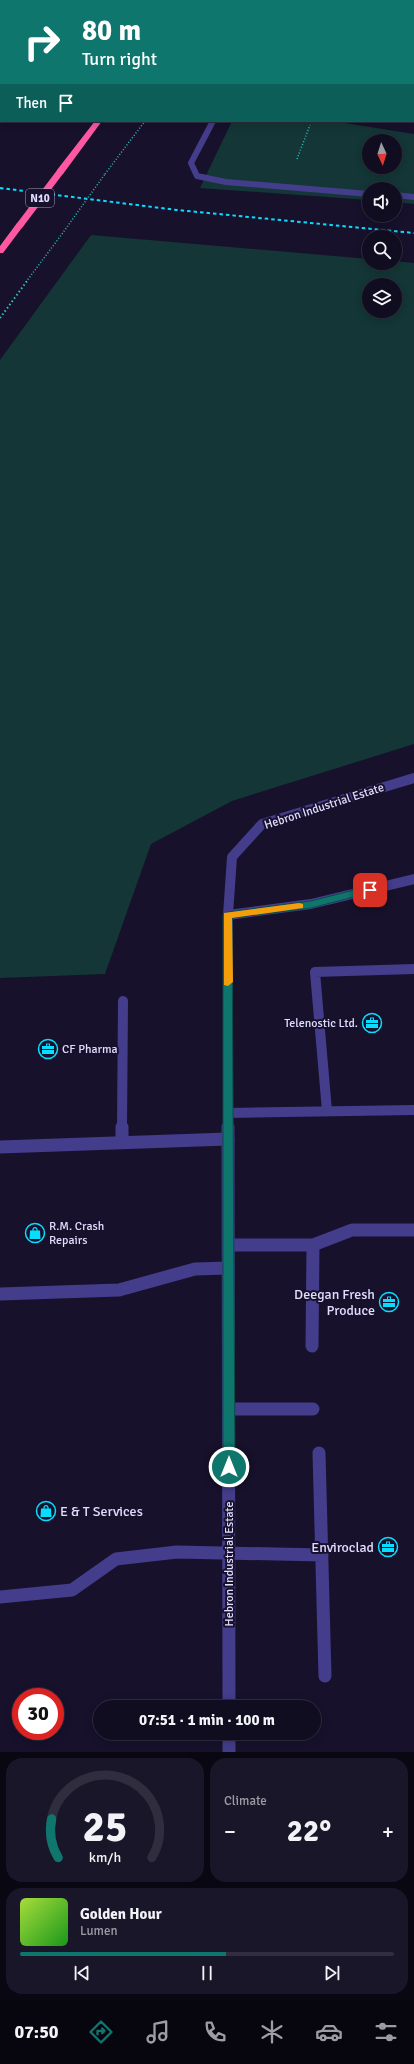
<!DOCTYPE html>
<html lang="en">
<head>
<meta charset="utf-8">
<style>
  body { margin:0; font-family:Signika,sans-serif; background:#1a162a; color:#f1f3f6; height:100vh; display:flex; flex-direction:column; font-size:15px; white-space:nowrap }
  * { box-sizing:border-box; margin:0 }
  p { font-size:13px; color:#9c9ca5 }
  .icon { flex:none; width:22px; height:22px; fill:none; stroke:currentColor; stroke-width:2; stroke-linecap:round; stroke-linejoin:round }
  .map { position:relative; height:1752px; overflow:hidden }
  .drawer { display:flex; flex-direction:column; gap:6px; padding:6px; background:#090712; flex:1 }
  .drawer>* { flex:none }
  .hud { position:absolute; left:0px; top:0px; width:414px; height:122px; box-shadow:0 2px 10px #0003,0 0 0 1px #302d3f; background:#0f766e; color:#fff; overflow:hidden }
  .needle { width:26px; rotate:176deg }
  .fabs { position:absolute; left:362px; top:134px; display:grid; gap:8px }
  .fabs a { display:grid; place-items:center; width:40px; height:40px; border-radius:50%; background:#110d21; box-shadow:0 2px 10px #0003,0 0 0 1px #302d3f; font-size:20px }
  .speed { position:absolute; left:12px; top:1688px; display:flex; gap:8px; font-size:20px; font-weight:700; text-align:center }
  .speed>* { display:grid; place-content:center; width:52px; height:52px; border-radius:50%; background:#110d21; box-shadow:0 2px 10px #0003,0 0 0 1px #302d3f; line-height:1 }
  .speed .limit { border:6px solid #d22; background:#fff; color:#111 }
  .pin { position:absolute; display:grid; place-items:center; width:34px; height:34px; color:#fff; margin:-17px; border-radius:8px; box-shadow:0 2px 6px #0006 }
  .me { position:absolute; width:44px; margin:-22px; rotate:0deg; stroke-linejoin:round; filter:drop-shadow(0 0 3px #0008) }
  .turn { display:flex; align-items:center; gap:14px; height:84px; padding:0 16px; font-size:18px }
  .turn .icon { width:52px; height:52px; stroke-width:2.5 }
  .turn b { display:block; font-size:28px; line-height:34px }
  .then { display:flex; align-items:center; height:38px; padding:0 16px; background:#0003; gap:8px; font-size:15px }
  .big { font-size:30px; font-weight:800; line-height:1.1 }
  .drawer .widget { flex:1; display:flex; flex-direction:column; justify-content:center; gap:6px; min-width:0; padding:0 14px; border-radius:16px; background:#1a162a }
  .drawer .dial { align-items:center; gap:0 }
  .dial svg { height:104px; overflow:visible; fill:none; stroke:#302d3f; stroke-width:7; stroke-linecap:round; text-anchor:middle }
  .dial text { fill:#f1f3f6; stroke:none }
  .song { display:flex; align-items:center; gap:12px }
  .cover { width:48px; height:48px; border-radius:6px; background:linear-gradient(135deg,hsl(80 70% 55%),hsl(120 70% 35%)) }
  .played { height:4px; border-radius:2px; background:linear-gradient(90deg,#0f766e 55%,#302d3f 55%) }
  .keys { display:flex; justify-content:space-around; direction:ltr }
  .heat { display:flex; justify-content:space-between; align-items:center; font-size:22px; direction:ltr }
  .drawer .tiles { flex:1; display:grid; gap:6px; grid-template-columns:1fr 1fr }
  .widget:last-child { grid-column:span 2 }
  .trip { position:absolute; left:93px; top:1700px; width:228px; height:40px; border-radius:20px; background:#110d21; box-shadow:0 2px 10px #0003,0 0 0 1px #302d3f; font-weight:800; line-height:40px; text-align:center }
  .dock { display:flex; height:64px; justify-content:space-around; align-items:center; background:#07050d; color:#9c9ca5 }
  .dock .icon { width:28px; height:28px }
  .dock .active { color:#0f766e }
  .dock b { font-size:18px; color:#f1f3f6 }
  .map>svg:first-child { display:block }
  .green { fill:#143636; fill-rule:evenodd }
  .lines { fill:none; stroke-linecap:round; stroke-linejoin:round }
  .path-far1 { stroke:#31bfbc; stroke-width:1.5; stroke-dasharray:1 2; stroke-linecap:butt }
  .path { stroke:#31bfbc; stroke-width:2; stroke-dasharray:1.5 2.5; stroke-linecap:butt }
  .lane-far2 { stroke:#433d8b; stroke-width:6 }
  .lane-far1 { stroke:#433d8b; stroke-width:10 }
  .lane { stroke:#433d8b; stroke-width:13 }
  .street-far1 { stroke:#433d8b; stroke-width:10 }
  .street { stroke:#433d8b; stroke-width:13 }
  .highway { fill:#ff58a2; fill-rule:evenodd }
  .rail { stroke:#09ddff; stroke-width:2; stroke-dasharray:3.5 3; stroke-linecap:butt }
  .path-bridge { stroke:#31bfbc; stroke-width:1.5; stroke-dasharray:1 2; stroke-linecap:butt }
  .highway-bridge { stroke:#ff58a2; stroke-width:7 }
  .route { fill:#0f766e; stroke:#0a4d48 }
  .slow { fill:#f59e0b }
  .labels { text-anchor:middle; stroke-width:4; stroke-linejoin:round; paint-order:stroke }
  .shield { fill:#17112c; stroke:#a5a0c0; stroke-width:1 }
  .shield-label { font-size:11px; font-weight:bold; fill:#e2ddff }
  .street-label { font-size:12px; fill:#e2ddff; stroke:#17112c }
  .poi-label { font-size:12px; fill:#e2ddff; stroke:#17112c; text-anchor:start }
  .near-poi-label { font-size:14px; fill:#e2ddff; stroke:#17112c; text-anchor:end }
</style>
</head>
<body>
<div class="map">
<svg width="414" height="1752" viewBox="0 0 414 1752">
  <rect width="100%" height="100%" fill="#17112c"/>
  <path class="green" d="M232,121H332L414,134V204L395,202V189H369V200L200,188ZM369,141H395V167H369Z
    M91,235L369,259V263H395V261L414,263V744L232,801L151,844L105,974L0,978V360ZM369,285H395V311H369Z"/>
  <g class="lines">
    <path class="path-far1" d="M395,143L396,139
      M297,159L310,125
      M105,174L145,121
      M26,282L62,234"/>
    <path class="path" d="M0,318L27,281"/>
    <path class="lane-far2" d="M213,121L191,163L197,176L226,182L369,194
      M395,195L414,197"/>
    <path class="lane-far1" d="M228,915L311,904L414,879
      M327,1111L315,972L414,969
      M228,1113L414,1110
      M122,1128L123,1001"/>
    <path class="lane" d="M122,1142V1127
      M0,1147L228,1139
      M229,1245H313L352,1230H414
      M0,1294L119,1290L195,1269L228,1268
      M312,1346L313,1245
      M229,1409H313
      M319,1453L325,1676
      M0,1597L72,1590L116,1559L177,1552L322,1555"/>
    <path class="street-far1" d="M228,1128V915L232,857L262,824L414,778"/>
    <path class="street" d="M228,1127L229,1707
      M229,1733V1752"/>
    <path class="highway" d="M185,0H191V1H185Z
      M95,121H102L63,174H57V170Z
      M17,223L24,225L3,253H0V246Z"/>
    <path class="rail" d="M0,188L177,210L414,233"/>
    <path class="path-bridge" d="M62,234L105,174"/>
    <path class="highway-bridge" d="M20,225L60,172"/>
  </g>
  <path class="route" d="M370,886L373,887V892L311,908L232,918L235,1467L233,1471L229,1473L225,1471L223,1467V915L228,912L311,901Z"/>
  <path class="slow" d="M299,903L303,904V908L232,918L233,982L228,986L224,985V913Z"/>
  <defs>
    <symbol id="office-ring" viewBox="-11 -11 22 22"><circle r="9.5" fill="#17112c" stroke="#09ddff" stroke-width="1.5"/><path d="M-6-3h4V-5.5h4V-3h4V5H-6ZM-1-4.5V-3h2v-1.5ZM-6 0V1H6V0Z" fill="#09ddff"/></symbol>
    <symbol id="shop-ring" viewBox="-11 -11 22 22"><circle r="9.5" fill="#17112c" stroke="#09ddff" stroke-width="1.5"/><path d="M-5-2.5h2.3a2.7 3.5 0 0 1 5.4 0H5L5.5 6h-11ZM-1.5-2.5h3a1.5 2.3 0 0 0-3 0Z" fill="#09ddff"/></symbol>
  </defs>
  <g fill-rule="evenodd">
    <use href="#office-ring" x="361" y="1012" width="22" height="22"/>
    <use href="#office-ring" x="37" y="1038" width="22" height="22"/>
    <use href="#shop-ring" x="24" y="1222" width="22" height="22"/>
    <use href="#office-ring" x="378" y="1291" width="22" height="22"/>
    <use href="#shop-ring" x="35" y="1500" width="22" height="22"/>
    <use href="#office-ring" x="377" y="1536" width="22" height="22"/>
  </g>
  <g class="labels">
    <rect class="shield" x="26" y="189" width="28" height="18" rx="3"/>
    <g class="shield-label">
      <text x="40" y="202">N10</text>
    </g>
    <g class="street-label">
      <text transform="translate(324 806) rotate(-18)" y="4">Hebron Industrial Estate</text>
      <text transform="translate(229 1564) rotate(-90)" y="4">Hebron Industrial Estate</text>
    </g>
    <g class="poi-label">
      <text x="358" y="1027" text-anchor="end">Telenostic Ltd.</text>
      <text x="62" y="1053">CF Pharma</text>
      <text x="49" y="1230">R.M. Crash<tspan x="49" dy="14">Repairs</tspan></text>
    </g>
    <g class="near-poi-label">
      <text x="375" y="1299">Deegan Fresh<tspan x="375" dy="16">Produce</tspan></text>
      <text x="60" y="1516" text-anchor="start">E &amp; T Services</text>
      <text x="374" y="1552">Enviroclad</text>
    </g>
  </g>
</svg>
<div class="fabs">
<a><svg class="needle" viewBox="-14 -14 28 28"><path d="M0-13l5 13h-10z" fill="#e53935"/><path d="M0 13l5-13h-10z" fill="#9c9ca5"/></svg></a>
<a><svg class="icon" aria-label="sound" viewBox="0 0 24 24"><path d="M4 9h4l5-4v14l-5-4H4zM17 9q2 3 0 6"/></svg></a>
<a><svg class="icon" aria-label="search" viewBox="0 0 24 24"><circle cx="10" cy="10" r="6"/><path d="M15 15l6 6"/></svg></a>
<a><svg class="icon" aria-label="layers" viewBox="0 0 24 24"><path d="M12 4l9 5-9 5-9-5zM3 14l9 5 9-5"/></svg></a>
</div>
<div class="speed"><div class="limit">30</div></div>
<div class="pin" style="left:370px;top:890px;background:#d93025"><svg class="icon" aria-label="arrive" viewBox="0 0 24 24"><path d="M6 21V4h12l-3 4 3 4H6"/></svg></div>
<svg class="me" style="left:229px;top:1467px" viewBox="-20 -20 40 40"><circle r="17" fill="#0f766e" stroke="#fff" stroke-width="3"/><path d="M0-11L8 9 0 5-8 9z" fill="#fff"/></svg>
<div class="trip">07:51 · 1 min · 100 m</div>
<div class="hud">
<div class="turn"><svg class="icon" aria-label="right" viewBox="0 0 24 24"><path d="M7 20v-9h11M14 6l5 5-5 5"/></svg><div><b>80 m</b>Turn right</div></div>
<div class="then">Then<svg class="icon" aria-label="arrive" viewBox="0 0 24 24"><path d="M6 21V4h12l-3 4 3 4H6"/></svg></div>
</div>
</div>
<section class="drawer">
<div class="tiles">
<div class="widget dial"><svg viewBox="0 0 100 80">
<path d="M14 69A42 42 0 1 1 86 69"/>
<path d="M14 69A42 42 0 0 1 9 39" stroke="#0f766e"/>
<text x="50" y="56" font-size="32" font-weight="700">25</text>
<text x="50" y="72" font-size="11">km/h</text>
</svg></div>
<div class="widget"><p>Climate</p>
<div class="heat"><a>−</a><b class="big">22°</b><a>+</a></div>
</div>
<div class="widget">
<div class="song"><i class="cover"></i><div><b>Golden Hour</b><p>Lumen</p></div></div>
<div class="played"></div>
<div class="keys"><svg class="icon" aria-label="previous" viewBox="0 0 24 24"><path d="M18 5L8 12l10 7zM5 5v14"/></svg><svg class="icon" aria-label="pause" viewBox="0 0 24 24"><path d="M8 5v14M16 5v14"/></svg><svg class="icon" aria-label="next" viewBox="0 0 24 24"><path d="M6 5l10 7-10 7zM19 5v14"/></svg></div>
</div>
</div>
</section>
<nav class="dock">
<b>07:50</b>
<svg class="icon active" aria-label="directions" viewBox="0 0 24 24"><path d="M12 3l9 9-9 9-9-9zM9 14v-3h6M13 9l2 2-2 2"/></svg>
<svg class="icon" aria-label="music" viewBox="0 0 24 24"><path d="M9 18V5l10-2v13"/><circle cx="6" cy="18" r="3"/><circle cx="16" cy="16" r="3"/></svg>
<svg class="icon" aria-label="phone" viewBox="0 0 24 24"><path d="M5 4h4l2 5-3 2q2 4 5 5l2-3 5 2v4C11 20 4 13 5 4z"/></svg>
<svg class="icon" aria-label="climate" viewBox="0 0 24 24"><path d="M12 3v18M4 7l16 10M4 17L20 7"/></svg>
<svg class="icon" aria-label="car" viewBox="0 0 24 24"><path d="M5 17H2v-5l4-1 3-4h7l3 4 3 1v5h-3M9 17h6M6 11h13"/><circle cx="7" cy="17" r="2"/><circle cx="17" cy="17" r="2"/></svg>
<svg class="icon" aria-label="filters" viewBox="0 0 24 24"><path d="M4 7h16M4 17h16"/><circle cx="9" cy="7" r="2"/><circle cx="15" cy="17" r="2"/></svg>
</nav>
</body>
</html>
